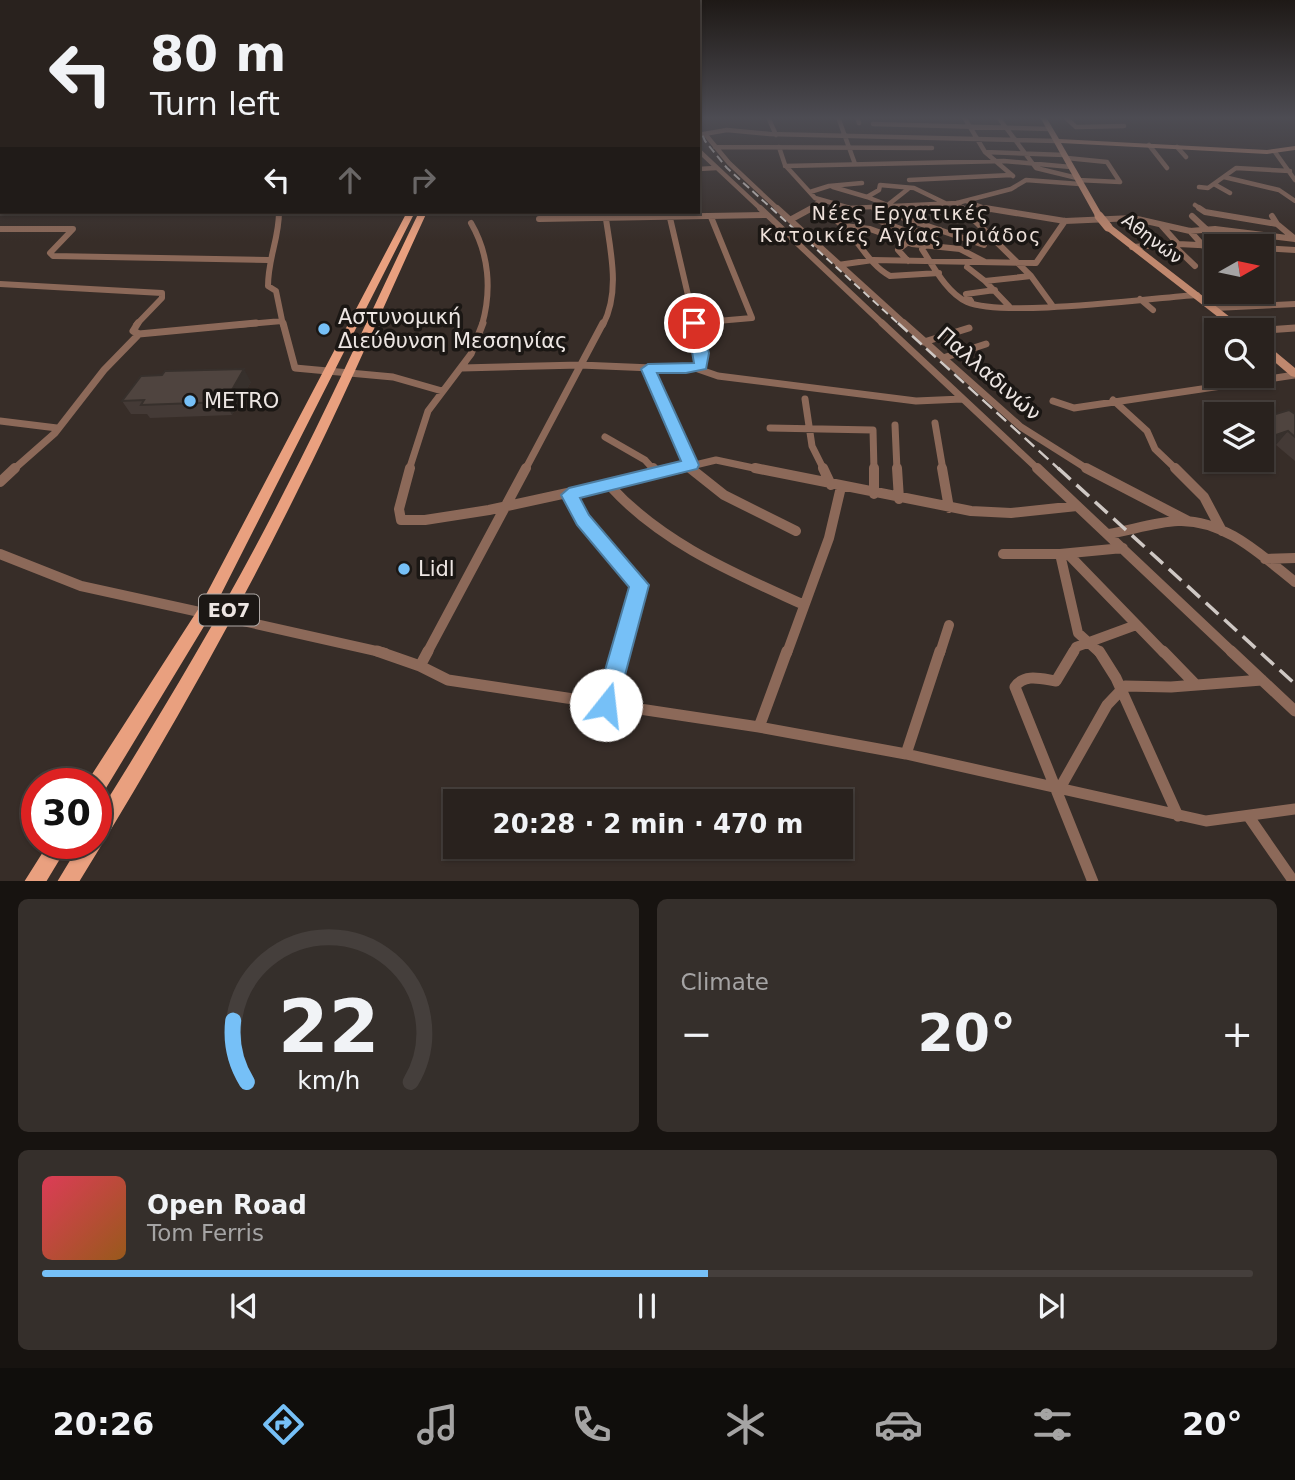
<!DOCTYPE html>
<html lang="en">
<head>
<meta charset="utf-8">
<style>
  body { margin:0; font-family:"DejaVu Sans",sans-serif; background:#352f2b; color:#f1f3f6; height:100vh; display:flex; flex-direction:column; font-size:26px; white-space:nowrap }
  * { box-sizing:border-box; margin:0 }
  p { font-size:23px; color:#a5a4a4 }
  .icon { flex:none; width:38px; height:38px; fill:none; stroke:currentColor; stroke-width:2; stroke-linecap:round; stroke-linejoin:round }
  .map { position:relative; height:881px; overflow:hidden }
  .details { display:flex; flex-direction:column; gap:18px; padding:18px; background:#171310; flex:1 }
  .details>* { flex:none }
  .guide { position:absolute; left:0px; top:0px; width:700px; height:214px; box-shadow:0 2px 5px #0004,0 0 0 2px #453f3c; background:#29221e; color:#f1f3f6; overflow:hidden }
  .needle { width:46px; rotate:81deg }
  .tools { position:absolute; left:1204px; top:234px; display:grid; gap:14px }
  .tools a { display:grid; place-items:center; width:70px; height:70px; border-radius:0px; background:#29221e; box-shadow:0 2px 5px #0004,0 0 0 2px #453f3c; font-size:35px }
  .speed { position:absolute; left:21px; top:768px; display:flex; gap:14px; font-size:35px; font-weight:700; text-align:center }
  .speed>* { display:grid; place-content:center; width:91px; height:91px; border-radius:50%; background:#29221e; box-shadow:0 2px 5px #0004,0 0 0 2px #453f3c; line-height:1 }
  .speed .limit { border:10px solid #d22; background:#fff; color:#111 }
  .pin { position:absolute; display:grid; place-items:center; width:60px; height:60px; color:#fff; margin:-30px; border:4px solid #fff; border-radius:50%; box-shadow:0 2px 7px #0007 }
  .me { position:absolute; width:77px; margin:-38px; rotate:16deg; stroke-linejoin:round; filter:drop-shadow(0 0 5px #0008) }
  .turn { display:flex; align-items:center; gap:24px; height:147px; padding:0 35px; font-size:32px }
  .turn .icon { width:91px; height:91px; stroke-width:2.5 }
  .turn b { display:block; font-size:49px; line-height:60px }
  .lanes { display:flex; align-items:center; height:66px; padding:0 35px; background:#0003; justify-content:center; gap:35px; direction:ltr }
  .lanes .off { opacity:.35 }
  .big { font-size:52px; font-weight:700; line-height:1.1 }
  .details .widget { flex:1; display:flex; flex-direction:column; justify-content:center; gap:10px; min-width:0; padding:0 24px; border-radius:10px; background:#352f2b }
  .details .dial { align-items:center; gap:0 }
  .dial svg { height:182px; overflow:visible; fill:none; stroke:#453f3c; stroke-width:7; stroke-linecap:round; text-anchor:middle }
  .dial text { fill:#f1f3f6; stroke:none }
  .song { display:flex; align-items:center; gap:21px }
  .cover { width:84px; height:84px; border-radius:10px; background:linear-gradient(135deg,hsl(350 70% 55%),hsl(30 70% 35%)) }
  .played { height:7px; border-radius:4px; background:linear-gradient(90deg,#76c0f7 55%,#453f3c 55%) }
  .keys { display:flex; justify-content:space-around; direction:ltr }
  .heat { display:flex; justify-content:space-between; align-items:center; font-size:38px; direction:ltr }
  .details .tiles { flex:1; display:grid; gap:18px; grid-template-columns:1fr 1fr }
  .widget:last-child { grid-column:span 2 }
  .trip { position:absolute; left:443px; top:789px; width:410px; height:70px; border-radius:0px; background:#29221e; box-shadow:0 2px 5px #0004,0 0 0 2px #453f3c; font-weight:700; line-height:70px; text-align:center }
  .menu { display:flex; height:112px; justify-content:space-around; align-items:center; background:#100e0c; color:#a5a4a4 }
  .menu .icon { width:49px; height:49px }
  .menu .on { color:#76c0f7 }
  .menu b { font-size:32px; color:#f1f3f6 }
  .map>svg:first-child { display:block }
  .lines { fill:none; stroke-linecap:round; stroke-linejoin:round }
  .street-far4 { stroke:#8c6959; stroke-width:4.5 }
  .street-far3 { stroke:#8c6959; stroke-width:6 }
  .street-far2 { stroke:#8c6959; stroke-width:7 }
  .street-far1 { stroke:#8c6959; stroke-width:10 }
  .street { stroke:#8c6959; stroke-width:11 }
  .secondary { fill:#c0886e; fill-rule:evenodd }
  .primary { fill:#e9a07f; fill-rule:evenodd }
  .rail-far2 { stroke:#cfc8c4; stroke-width:2; stroke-dasharray:8 4.5; stroke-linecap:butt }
  .rail-far1 { stroke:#cfc8c4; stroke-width:2.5; stroke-dasharray:13 6; stroke-linecap:butt }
  .rail { stroke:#cfc8c4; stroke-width:3.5; stroke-dasharray:17 8; stroke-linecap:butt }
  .secondary-bridge { stroke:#c0886e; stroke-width:9 }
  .wall { fill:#443a36 }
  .shaded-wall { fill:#37302c }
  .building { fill:#4f443f; stroke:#37302c; stroke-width:2 }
  .route { fill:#76c0f7; stroke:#4d7da1; stroke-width:2 }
  .poi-dot { fill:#76c0f7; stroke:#1b1714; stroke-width:2.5 }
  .labels { text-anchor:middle; stroke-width:7; stroke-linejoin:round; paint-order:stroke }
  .far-street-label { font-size:18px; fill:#ede6e3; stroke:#1b1714 }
  .far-neighbourhood-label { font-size:19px; letter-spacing:2px; fill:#ede0d9; stroke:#1b1714 }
  .shield { fill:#1b1714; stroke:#aea8a5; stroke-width:2 }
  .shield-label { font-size:19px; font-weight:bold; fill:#ede6e3 }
  .poi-label { font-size:21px; fill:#ede6e3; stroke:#1b1714; text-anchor:start }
  .street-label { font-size:21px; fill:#ede6e3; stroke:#1b1714 }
</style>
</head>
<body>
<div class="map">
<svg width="1295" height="882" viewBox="0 0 1295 882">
  <rect width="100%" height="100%" fill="#372d28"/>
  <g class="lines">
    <path class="street-far4" d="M768,117L776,135
      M838,117L855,164
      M857,117L859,123
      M964,117L985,152L1013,176
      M998,117L1036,168L1077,178
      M1065,117L1076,127L1124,126
      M873,124L1050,129
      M705,134L729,163L779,210
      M698,135L727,130L770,134L1057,141
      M1149,145L1167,168
      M715,147L932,148
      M779,147L785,165L815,198L850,208L957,203L1011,189L1026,180L1080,184
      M1177,147L1186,157
      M698,150L762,210
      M985,152L1065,155
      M1275,152L1295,180
      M1067,158L1107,162L1120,182L1078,180
      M785,166L1004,161L1071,167
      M698,169L716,168
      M1224,177L1279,190L1295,201
      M909,180L1011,175
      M1214,184L1230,193
      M833,187L867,197
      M1199,187L1208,188L1236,168L1290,171
      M810,192L829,186L862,183
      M966,201L990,210
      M957,203L964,210
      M885,204L867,197L879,190L880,185L914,188L945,203
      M1195,205L1202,210
      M810,210L820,200
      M893,210L889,204L908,189"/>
    <path class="street-far3" d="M760,208L884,325
      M777,208L906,325
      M874,208L880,221L906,231L915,230
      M892,208L898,216L984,245
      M962,208L1031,276L1052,305
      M985,208L1065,221L1133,218L1190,231L1215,229L1295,239
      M1199,208L1205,212L1277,224L1272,216
      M279,212C279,239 268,258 268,286L276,291L283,325
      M423,212H466
      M828,215C855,229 864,262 890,276L939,273
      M1192,216L1206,229
      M670,218L695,325
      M539,219L766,215
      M790,220L812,208
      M471,223C489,254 492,290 482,325
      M1277,224L1295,239
      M1161,225L1178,244
      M844,226L870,229L912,244L960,249L985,262
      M0,229H73L50,253L53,256L268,260
      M940,230L922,249C933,266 947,293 967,302C1003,318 1151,298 1197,295
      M1190,231L1216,260
      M907,243L898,250L908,261
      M1172,244L1195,266
      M1132,247L1178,244L1238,247
      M1262,248L1295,250
      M838,265L873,260L1036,263L1065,221
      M967,267L985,281
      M0,284L162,293V298L136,325
      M1140,299L1153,310
      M971,301L966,294L995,290
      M1009,306L985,281L1031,276
      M1215,308L1295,304
      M694,323L752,318L711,217
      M237,325L282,321
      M603,325C621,290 610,250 605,212"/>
    <path class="street-far2" d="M138,323L133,331L139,334
      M283,323L295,368L393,377L442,391
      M882,323L1039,470
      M904,323L1021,427L1089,470
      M1250,331L1295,328
      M924,342L969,328
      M943,358L986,344
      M462,368L580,365L676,369L701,365L702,353L695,323
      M695,368L718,376L916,401L962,399
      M648,369L691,465
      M805,399L812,446L824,470
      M1113,400L1147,431L1155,449L1177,470
      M1053,401L1074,408L1295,375
      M0,421L57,428
      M935,423L943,470
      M895,425L897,470
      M770,428L873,430L874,470
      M605,437L645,460L654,470
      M688,466L692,470
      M13,470L55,433L104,370L139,334L256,323
      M409,470L428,411L471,354L483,323
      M525,470L603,323
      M674,470L716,460L763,470"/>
    <path class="street-far1" d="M410,468L399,509L401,520H425L489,510L682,468
      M653,468L658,474
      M690,468L724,495L796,531
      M755,468L971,511L1011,513L1077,506
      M823,468L831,485
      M874,468V494
      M897,468L899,499
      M942,468L949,508
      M1037,468L1233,653
      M1086,468L1188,521
      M1175,468L1204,497L1222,531
      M0,482L15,468
      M610,486C663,544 734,573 804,605
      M569,494L583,520L639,585L620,653
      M1109,534C1132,530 1155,522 1178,521C1224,519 1261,555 1295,582
      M0,554L81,586L204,613
      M1003,554H1060L1123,548
      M1060,554L1078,633L1100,653
      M1068,554L1164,653
      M1265,559L1295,558
      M225,617L385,653
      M427,653L526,468
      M787,653L829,538L841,487
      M940,653L949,625
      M1073,653L1076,647L1136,625"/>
    <path class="street" d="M377,651L420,666
      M428,651L420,666L448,680L759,727L906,754L1206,821L1295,809
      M1074,651L1056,681C1042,679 1024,673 1015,687L1093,882
      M1099,651L1116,678L1178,816
      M1163,651L1196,685
      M1231,651L1295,711
      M606,705L621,651
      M759,727L787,651
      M906,754L940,651
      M1060,788L1107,705L1125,686L1171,687L1262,680
      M1249,817L1294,882"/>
    <path class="secondary" d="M1040,117H1046L1059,139L1267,150L1295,146V150L1267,154L1061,143L1103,216L1099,218L1095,216Z
      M1105,225H1111L1248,331H1236L1105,229Z
      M1262,343L1266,344L1295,368V377L1291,376L1262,351Z"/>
    <path class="primary" d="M407,212H415L209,618L103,793L96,795V784H88L89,779L199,608Z
      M419,212H427C384,305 344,399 298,490C232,624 157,755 79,882H57L80,844H96V818C163,711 228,603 285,490C332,399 374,305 419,212Z
      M48,844H69L46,882H24Z"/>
    <path class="rail-far2" d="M698,124L705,141L727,168L900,325"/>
    <path class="rail-far1" d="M898,323L1060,470"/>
    <path class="rail" d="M1058,468L1295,684"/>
    <path class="secondary-bridge" d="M1099,216L1108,227"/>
  </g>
  <path class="wall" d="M251,382L232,415L150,418L147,414H131L122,401Z
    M1295,414V461L1276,445L1262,449V418Z"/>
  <path class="shaded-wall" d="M244,369L251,382L232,415L225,402Z
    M1288,431L1276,445L1262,449L1273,436Z"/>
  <path class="building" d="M244,369L225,402L141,405L144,400L122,401L141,376L162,375L165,371Z
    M1289,410L1295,414V437L1288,431L1273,436L1262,428V418Z"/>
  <linearGradient id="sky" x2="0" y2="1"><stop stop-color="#1e1916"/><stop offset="0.49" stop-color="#4d4c53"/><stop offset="1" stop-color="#4d4c53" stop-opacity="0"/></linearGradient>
  <rect width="1295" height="241" fill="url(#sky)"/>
  <path class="route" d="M694,319L701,323L709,353L706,369L686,373H657L699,465L697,469L580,498L589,515L649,585L617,705L613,712L606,715L598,712L595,705L629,587L577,525L561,495L569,488L681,461L641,369L648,364L694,363L687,323Z"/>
  <g class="poi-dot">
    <circle cx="324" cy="329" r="7"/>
    <circle cx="190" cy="401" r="7"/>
    <circle cx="404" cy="569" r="7"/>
  </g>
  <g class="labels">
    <g class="far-street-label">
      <text transform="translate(1152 239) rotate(37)" y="6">Αθηνών</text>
    </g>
    <g class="far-neighbourhood-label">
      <text x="901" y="220">Νέες Εργατικές<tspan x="901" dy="22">Κατοικίες Αγίας Τριάδος</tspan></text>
    </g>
    <rect class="shield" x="199" y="594.5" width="60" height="31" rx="5"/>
    <g class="shield-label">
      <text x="229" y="617">ΕΟ7</text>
    </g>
    <g class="poi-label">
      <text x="338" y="324">Αστυνομική<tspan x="338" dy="24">Διεύθυνση Μεσσηνίας</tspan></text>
      <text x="204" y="408">METRO</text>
      <text x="418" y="576">Lidl</text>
    </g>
    <g class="street-label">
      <text transform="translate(989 374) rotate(41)" y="7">Παλλαδινών</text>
    </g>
  </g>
</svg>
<div class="tools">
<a><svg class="needle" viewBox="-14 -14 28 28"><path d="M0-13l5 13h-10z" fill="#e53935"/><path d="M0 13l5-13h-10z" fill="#a5a4a4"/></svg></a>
<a><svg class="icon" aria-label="search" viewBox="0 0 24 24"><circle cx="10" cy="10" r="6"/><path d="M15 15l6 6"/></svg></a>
<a><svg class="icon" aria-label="layers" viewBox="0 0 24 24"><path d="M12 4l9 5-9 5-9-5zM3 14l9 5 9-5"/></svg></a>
</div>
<div class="speed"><div class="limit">30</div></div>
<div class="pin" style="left:694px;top:323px;background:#d93025"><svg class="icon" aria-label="arrive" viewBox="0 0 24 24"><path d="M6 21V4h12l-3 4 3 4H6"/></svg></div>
<svg class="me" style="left:606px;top:705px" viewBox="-20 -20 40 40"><circle r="19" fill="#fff"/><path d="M0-13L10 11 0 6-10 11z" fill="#76c0f7"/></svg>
<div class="trip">20:28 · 2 min · 470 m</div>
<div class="guide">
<div class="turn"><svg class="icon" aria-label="left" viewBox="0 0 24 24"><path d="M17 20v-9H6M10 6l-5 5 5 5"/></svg><div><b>80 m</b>Turn left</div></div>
<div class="lanes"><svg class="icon" aria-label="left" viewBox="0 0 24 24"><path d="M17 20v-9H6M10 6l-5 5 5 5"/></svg><svg class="icon off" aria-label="ahead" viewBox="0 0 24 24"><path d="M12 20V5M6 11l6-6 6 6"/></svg><svg class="icon off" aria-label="right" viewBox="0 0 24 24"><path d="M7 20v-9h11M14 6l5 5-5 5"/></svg></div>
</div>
</div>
<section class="details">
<div class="tiles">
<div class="widget dial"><svg viewBox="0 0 100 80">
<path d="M14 69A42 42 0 1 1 86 69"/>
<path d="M14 69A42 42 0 0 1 8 42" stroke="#76c0f7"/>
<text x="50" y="56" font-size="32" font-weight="700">22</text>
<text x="50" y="72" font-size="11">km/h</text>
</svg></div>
<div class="widget"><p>Climate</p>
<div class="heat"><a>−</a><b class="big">20°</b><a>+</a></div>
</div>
<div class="widget">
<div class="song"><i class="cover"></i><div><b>Open Road</b><p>Tom Ferris</p></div></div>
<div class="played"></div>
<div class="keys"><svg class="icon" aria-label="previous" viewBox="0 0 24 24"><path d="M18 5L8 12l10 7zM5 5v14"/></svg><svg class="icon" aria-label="pause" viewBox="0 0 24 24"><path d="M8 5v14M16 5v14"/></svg><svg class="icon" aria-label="next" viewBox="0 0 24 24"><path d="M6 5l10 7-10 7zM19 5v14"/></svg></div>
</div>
</div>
</section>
<nav class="menu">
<b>20:26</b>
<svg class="icon on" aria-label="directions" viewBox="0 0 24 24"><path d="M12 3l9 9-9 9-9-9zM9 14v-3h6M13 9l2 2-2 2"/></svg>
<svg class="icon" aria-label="music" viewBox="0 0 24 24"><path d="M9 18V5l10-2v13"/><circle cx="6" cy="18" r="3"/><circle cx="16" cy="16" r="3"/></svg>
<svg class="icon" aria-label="phone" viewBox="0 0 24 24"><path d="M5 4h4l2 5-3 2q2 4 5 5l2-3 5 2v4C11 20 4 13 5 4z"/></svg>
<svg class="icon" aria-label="climate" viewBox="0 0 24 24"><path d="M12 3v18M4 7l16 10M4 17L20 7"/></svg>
<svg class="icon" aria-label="car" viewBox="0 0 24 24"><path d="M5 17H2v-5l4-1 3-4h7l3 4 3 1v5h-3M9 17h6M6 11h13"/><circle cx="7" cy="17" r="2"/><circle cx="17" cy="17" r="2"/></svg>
<svg class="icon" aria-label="filters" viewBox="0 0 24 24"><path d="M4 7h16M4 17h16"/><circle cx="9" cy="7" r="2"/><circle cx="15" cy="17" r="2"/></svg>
<b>20°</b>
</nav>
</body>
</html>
